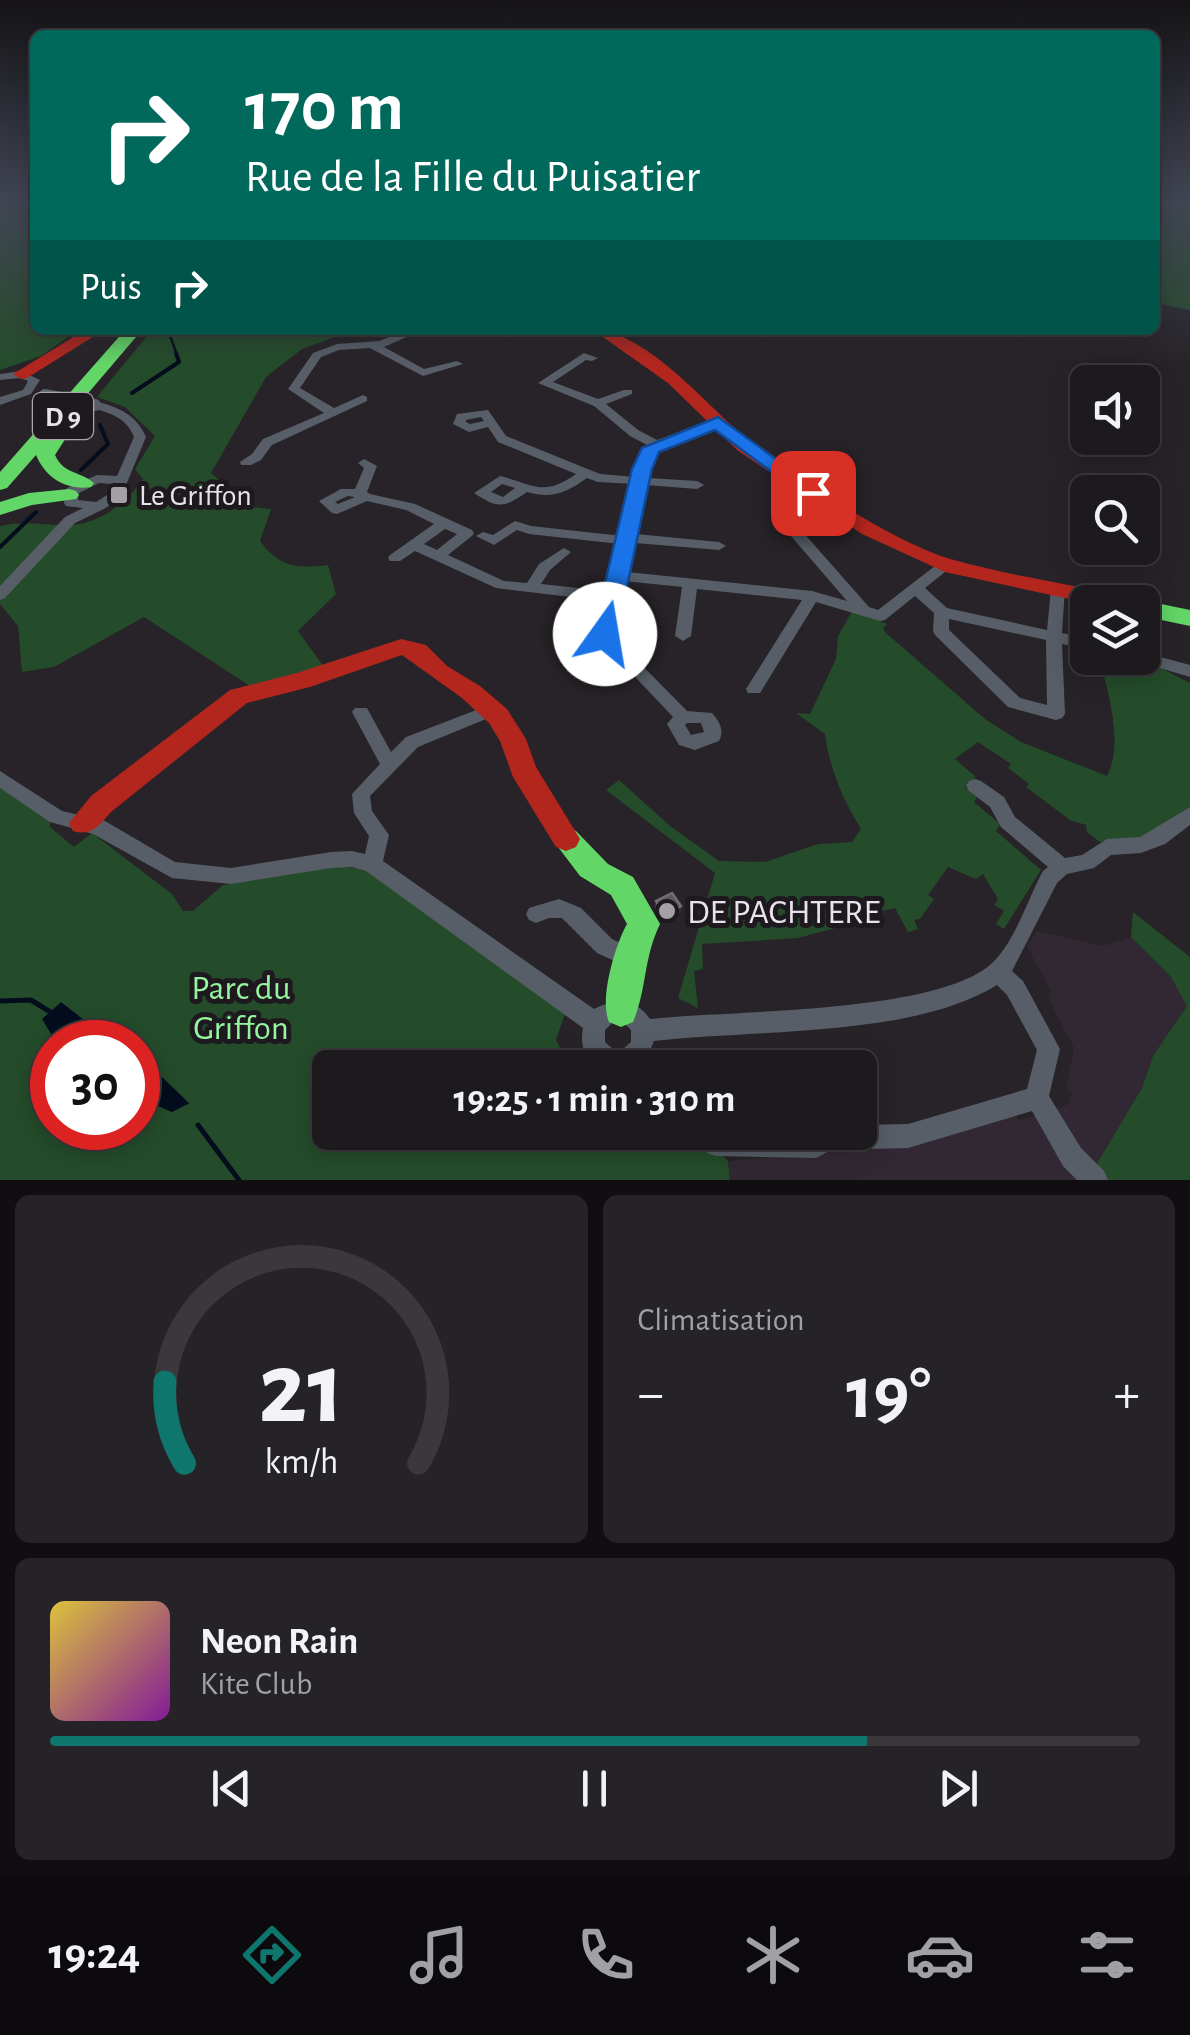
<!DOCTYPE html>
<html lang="fr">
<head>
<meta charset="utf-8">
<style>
  body { margin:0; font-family:"Alegreya Sans",sans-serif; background:#252327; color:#f1f3f6; height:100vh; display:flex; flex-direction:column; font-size:38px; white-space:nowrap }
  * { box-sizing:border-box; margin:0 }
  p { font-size:32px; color:#a0a1a4 }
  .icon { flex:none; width:55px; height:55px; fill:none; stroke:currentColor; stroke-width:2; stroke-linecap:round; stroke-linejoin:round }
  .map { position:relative; height:1180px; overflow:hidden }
  .panel { display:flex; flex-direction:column; gap:15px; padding:15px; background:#100e10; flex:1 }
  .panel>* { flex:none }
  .guide { position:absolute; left:30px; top:30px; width:1130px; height:305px; border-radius:15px; box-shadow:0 5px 25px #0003,0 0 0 2px #3b383c; background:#00695c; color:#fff; overflow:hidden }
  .buttons { position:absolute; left:1070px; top:365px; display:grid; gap:20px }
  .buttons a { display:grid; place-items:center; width:90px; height:90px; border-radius:15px; background:#1d1a1e; box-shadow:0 5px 25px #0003,0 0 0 2px #3b383c; font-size:50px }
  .speed { position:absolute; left:30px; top:1020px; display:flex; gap:20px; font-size:50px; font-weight:700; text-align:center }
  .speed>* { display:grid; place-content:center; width:130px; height:130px; border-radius:50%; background:#1d1a1e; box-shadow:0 5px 25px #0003,0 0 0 2px #3b383c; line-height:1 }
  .speed .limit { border:15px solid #d22; background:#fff; color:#111 }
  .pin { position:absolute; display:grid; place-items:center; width:85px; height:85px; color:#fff; margin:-42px; border-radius:20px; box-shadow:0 5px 15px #0006 }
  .me { position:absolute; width:110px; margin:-55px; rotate:13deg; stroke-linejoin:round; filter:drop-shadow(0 0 8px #0008) }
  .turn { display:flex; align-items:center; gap:35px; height:210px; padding:0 50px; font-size:45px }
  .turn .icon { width:130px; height:130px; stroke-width:2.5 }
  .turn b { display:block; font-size:70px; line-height:85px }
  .then { display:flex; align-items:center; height:95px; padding:0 50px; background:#0003; gap:20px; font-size:38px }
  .big { font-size:75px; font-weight:700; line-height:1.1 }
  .panel .widget { flex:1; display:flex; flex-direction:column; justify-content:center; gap:15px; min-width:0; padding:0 35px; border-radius:15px; background:#252327 }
  .panel .dial { align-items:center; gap:0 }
  .dial svg { height:260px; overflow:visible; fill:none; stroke:#3b383c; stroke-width:7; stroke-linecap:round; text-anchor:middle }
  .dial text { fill:#f1f3f6; stroke:none }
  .song { display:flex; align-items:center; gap:30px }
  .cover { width:120px; height:120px; border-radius:15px; background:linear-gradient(135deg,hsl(50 70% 55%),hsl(290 70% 35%)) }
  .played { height:10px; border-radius:5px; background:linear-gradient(90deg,#0f766e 75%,#3b383c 75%) }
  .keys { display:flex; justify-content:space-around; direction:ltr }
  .heat { display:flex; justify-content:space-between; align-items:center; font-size:55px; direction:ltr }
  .panel .tiles { flex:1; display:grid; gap:15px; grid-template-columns:1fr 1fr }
  .widget:last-child { grid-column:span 2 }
  .trip { position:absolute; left:312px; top:1050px; width:565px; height:100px; border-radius:15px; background:#1d1a1e; box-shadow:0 5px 25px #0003,0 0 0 2px #3b383c; font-weight:700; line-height:100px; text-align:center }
  .tab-bar { display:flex; height:160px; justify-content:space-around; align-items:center; background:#0c0a0c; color:#a0a1a4 }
  .tab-bar .icon { width:70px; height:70px }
  .tab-bar .selected { color:#0f766e }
  .tab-bar b { font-size:45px; color:#f1f3f6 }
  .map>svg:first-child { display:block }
  .built { fill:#322833 }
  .green { fill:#244c2a; fill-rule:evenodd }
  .water { fill:#040d1d }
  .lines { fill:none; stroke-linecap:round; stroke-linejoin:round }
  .stream-far2 { stroke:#040d1d; stroke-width:2.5 }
  .stream-far1 { stroke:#040d1d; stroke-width:4 }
  .stream { stroke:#040d1d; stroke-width:5 }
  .street { fill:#575e67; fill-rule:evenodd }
  .fast { fill:#63d668; fill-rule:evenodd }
  .jam { fill:#b3261e; fill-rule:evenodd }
  .street-bridge { stroke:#575e67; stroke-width:12 }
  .wall { fill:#4a474b }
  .shaded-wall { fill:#353136 }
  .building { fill:#5b585c; stroke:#716d72; stroke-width:2.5 }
  .route { fill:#1a73e8; stroke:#114b97; stroke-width:2.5 }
  .poi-dot { fill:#a4a0a5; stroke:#1e191f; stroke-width:4 }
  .labels { text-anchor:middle; stroke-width:10; stroke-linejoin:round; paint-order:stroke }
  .shield { fill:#1e191f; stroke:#aba6ac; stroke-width:2.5 }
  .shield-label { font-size:28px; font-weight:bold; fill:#e7e3e8 }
  .poi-label { font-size:30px; fill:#e7e3e8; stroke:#1e191f; text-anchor:start }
  .near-poi-label { font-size:35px; fill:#e7e3e8; stroke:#1e191f; text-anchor:start }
  .near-park-label { font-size:35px; fill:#94f49f; stroke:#1e191f }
</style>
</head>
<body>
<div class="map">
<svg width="1190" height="1180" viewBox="0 0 1190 1180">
  <rect width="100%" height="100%" fill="#272328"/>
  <path class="built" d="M1037,931L1103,946L1131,937L1171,977L1188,1006L1153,1056L1142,1088L1093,1169L1054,1110L1069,1104L1072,1093L1066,1090L1074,1048L1054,1010L1048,993L1051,991L1027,947Z
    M1012,1110L1019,1121L1037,1115L1086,1180H730L728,1161L841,1151L840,1142Z"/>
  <path class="green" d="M0,199H35V330H78L41,356L0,370Z
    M1155,199H1190V310L1155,303Z
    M152,330H390L342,334L302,349L266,377L211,473L252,507L271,509L260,541C279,567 297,569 328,565L336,594L298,631L324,667L250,686L144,617L54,667L22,672L18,626L0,604V526C25,520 46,526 72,525C101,523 127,502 143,479L135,469L155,436L125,407L97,397Z
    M853,610L887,624L883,628L886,633L985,719L1021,742L1107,776C1124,743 1108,692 1099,658L1151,663L1190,683V807L1134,841L1100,842L1087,832L1086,825L1070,820L1026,787L1029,784L1008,768L1011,764L978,742L955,759L976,777L965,787L977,797L974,802L1000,824L996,831L1041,870L1004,929L996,924L1004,911L994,905L998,899L983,874L976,879L948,867L928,895L934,899L920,919L914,920L918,929L908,932L895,908L844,920L846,925L798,938L702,944L703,969L694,971L698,1008L678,998L715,873L606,790L619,780L670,826L719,861L765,862L818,844L852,842L861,829C843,800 829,767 825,734L796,713L810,714L836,659L838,636Z
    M0,787L50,821V827L74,847L92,833L172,894L183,911H193L223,885L330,866L369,869L565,1014L556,1040L570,1067L330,1068V1132L698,1133L728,1161L730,1180H0ZM52,1042H138V1128H52Z
    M1133,912L1190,957V1180H1087L1142,1088L1153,1056L1187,1006L1171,977L1131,937Z"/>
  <path class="water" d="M61,1002L93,1027L125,1042H56L42,1019Z
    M138,1054L189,1103H190L172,1112L153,1104H138Z"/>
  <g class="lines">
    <path class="stream-far2" d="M168,330L177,355"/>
    <path class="stream-far1" d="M132,393L179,362L176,353
      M81,470L108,444L100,425
      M0,547L36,512"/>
    <path class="stream" d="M0,1001L31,1000L52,1013
      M198,1125L239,1180"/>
    <path class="street" d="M407,330H422L384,347L424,369L457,361L463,364L423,376L370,348L339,350L321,357L300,388L334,408L363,395L367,397V401L272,445L261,460L251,465H241L240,462L252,454L263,439L324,413L288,389L313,353L337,344L379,341Z
      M584,353L598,358L592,361L586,360L553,382L598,399L624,390H632V394L606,404L638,430L657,440L713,420H721L723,423C690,444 658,431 648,478L697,481L704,485L697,489L646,485L636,534L719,542L726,546L719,550L635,543L627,572L812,591L847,601L784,528L782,525L789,521L794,522L869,607L878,610L940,562L945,560L952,565L950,568L925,588L947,608L1047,630L1051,589L1058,584L1063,586L1065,589L1062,633L1088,638V649L1062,644L1065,714L1062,718L1056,720L1008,707L935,635L933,631L934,613L915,596L885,620L880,621L816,602L760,693H748L746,689L802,600L697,589L691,636L683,641L675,636L682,587L624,581L612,626L616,639L687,711L712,713C719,721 725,730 719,741L695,750L679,745L667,724L673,717L601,641L596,626L604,601L496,588L415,551L400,561H390L388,558L390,555L434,524L406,510L367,501L337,514L332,513L319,501L341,489H355L364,468L358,463L364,459L377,466L367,492L370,494L415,504L472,530L474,533L472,536L448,555L504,581L527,583L539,564L564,548L571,552L550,570L541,584L606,591L620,544L529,534L517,530L494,545L476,536L483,532L493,535L515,521L531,526L622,536L633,484L598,482L587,478C566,493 552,499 527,492C504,508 498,509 474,493L500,476C536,485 543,497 576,474L498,442L488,427L469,432L453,424L457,414L488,410L506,436L600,474L635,477L640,456L649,446L630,436L594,406L538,383ZM481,417L484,421L470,424L466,422V420ZM502,484L515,488L503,497L491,492ZM348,496L355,497L338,504L335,502ZM445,529L457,534L437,550L424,544ZM949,619L1046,640L1047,705L1020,698L949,630ZM687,723H701L704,732L691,735L685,725Z
      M21,371L40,380L31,394L0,405V397L23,390L28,381L20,378L0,380V374Z
      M95,401C119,408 135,413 146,437L126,485L129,491L104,509L75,523L5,598L0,600V586L65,517L83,508L66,506L64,503L67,488L97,475L117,476L134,437C126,417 110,413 91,408L89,405ZM99,483L112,484L115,490L96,502L78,500L79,493Z
      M1142,652L1190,665V677L1136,661L1134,658H1142Z
      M492,704L498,706L501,710L498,714L418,747L370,796L372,811L389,835L383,861L594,1009C615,998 636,998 650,1019C731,1010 931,1014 990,965C1014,945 1028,898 1043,871L1048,867L1001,827L990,807L969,791L966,786L969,781L975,779L981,781L1004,797L1015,817L1065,858L1082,855L1107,839L1140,837L1190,807V825L1165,844L1141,853L1111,855L1094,868L1067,874L1057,883L1012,971L1023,981L1060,1049L1049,1096L1081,1148L1104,1171L1108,1180H1077L1063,1166L1032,1111L908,1148L831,1150L816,1158L716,1156L707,1153L704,1144L707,1135L714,1132H860V1125L908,1124L1027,1089L1037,1050L1007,995L997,985C911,1038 755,1029 654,1041L647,1058L638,1066C608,1071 576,1068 583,1028L366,871L352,867L331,868L231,884L172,878L93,834L50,822L0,788V771L62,811L105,821L175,862L231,868L331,852L352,851L365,854L369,836L354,813L352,794L380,764L352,712L355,708H367L391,752L406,737ZM613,1022H623L631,1030V1042L623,1049H613L605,1042V1030Z
      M559,899L581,908L612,939L638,951L641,958L638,965L630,968L597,953L562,918H549L536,923L529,920L526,914L529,908Z"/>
    <path class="fast" d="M125,330H142L61,425L71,430L55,455C64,475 81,471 94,483L91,487C66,491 45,477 36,455L7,488L0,490V472Z
      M69,489L76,491L79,495L76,499L32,505L0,515V502L29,493Z
      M1142,600L1190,610V626L1142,616V602H1135Z
      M566,827L576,831L608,864L633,877L660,924C643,959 647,990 633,1022L621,1027L609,1022C599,1000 615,945 627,924L611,895L580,876L552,839L556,831Z"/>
    <path class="jam" d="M85,330H104L27,378L21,379L13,374Z
      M593,330C647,330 710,410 751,442C799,480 896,544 954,560C1007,575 1064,583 1118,595L1129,602L1088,603L945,572L862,534L737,450L668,383Z
      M401,639L426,645L447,666L480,686L507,709L526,739L536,767L580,839L576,847L566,851L556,847L513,777L500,741L489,723L462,698L402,655L310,687L247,703L111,812C99,825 92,837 73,831L69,823L91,796L230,690L297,673Z"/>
    <path class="street-bridge" d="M45,395L95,405"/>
  </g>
  <path class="wall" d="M656,901L681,912L663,922L655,908Z"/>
  <path class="shaded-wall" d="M681,906V912L663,922L664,915Z"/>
  <path class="building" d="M672,893L681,906L664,915L656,901Z"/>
  <linearGradient id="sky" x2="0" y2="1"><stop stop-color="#151316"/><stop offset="0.55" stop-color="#414553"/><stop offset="1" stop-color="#414553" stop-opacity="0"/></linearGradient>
  <rect width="1190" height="365" fill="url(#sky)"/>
  <path class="route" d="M718,417L823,493L813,499L806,497L715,430L659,452L652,469L617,634L613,640H596L593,634L632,469L642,448Z"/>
  <g class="poi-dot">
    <rect x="109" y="485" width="20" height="20" rx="5"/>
    <circle cx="667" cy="911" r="10"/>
  </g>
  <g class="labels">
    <rect class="shield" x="33" y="393" width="60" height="46" rx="8"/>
    <g class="shield-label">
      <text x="63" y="426">D 9</text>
    </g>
    <g class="poi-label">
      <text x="139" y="505">Le Griffon</text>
    </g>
    <g class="near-poi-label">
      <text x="687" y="923">DE PACHTERE</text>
    </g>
    <g class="near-park-label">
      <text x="241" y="999">Parc du<tspan x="241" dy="40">Griffon</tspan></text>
    </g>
  </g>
</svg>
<div class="buttons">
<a><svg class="icon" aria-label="sound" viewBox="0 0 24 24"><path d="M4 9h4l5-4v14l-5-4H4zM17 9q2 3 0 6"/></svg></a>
<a><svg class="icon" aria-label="search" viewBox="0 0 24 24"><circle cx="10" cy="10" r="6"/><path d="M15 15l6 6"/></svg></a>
<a><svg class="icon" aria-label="layers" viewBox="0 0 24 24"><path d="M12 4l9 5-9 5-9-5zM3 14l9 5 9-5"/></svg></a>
</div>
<div class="speed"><div class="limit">30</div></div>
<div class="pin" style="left:813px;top:493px;background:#d93025"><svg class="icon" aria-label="arrive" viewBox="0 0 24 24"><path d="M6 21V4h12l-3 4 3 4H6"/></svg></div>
<svg class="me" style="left:605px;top:634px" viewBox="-20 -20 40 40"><circle r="19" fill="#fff"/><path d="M0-13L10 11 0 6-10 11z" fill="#1a73e8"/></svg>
<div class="trip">19:25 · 1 min · 310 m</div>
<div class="guide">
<div class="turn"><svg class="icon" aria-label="right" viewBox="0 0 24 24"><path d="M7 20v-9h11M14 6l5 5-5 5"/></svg><div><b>170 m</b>Rue de la Fille du Puisatier</div></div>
<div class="then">Puis<svg class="icon" aria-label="right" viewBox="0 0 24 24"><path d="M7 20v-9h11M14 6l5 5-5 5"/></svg></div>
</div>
</div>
<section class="panel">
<div class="tiles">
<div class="widget dial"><svg viewBox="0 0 100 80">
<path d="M14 69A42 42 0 1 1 86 69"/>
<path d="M14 69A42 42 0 0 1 8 44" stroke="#0f766e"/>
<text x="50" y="56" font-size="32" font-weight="700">21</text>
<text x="50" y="72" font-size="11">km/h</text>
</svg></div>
<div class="widget"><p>Climatisation</p>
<div class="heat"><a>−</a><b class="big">19°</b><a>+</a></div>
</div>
<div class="widget">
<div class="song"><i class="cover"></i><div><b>Neon Rain</b><p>Kite Club</p></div></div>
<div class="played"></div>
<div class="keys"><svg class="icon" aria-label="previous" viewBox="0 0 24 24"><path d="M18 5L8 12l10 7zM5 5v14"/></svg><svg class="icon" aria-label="pause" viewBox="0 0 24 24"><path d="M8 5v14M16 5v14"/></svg><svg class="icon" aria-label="next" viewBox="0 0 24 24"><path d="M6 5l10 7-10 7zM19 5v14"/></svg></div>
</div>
</div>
</section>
<nav class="tab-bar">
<b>19:24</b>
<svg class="icon selected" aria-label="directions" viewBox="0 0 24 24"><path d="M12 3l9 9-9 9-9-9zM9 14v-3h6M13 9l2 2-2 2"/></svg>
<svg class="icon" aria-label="music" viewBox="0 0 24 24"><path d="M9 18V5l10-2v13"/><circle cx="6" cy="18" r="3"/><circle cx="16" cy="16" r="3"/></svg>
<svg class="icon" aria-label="phone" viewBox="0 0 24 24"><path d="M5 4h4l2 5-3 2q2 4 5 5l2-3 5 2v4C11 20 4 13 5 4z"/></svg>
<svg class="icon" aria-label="climate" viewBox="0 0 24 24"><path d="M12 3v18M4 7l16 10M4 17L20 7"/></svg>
<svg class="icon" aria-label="car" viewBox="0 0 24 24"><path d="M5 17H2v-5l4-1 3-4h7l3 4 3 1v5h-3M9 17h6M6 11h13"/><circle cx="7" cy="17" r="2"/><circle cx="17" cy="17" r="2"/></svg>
<svg class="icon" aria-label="filters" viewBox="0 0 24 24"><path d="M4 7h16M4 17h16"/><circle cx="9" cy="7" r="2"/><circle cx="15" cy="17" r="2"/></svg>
</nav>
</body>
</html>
